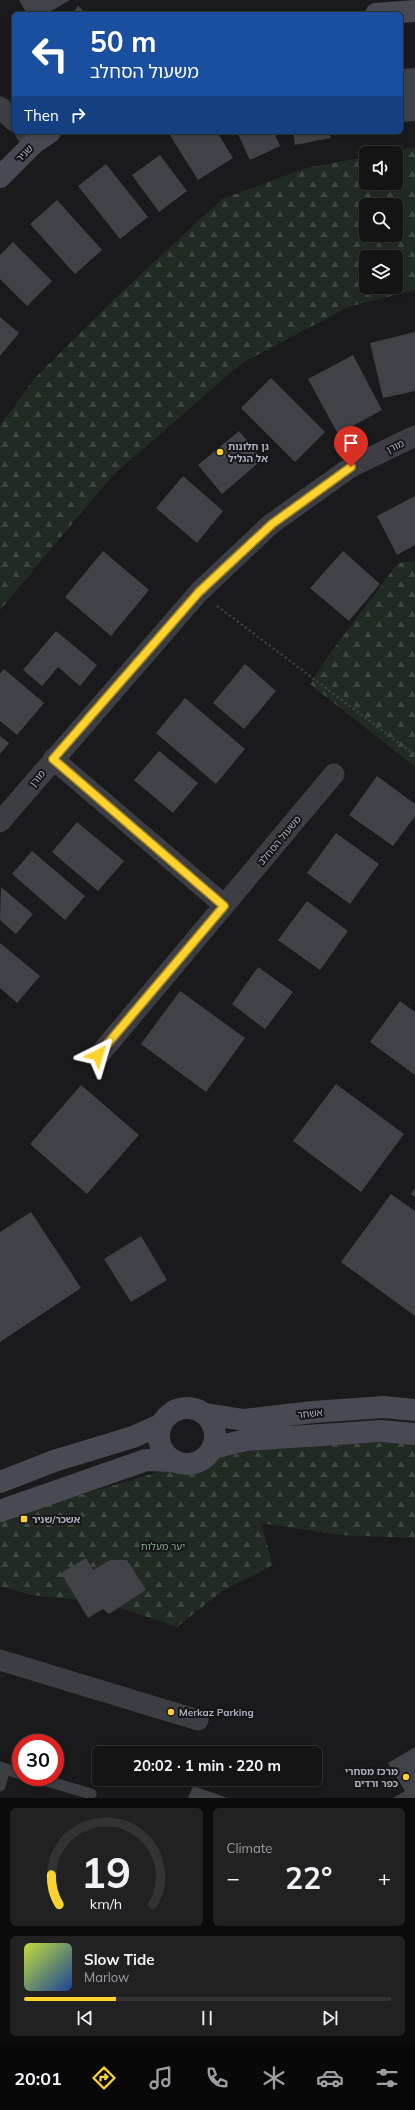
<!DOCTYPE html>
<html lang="en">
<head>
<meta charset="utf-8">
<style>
  body { margin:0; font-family:Mulish,"Noto Sans Hebrew",sans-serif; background:#212122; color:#f1f3f6; height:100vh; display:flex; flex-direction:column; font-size:15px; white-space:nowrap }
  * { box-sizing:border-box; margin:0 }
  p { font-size:13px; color:#9d9ea0 }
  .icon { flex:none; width:22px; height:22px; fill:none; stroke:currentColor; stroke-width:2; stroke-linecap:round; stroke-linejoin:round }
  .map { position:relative; height:1798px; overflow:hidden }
  .details { display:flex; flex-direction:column; gap:10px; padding:10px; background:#0b0b0c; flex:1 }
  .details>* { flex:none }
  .guide { position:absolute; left:12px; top:12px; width:391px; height:122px; border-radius:6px; box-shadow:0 2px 6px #0003,0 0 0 1px #333334; background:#1a4fa0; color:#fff; overflow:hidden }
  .controls { position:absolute; left:359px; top:146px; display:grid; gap:8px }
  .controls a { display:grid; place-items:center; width:44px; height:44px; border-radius:6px; background:#141415; box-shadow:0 2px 6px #0003,0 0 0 1px #333334; font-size:20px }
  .speed { position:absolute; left:12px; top:1734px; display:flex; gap:8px; font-size:20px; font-weight:700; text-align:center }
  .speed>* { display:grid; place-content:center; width:52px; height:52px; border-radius:50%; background:#141415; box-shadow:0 2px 6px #0003,0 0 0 1px #333334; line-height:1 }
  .speed .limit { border:6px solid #d22; background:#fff; color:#111 }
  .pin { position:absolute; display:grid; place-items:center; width:34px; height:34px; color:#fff; margin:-41px -17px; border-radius:50% 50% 50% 0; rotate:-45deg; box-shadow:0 0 4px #0007 }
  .pin .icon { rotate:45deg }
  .me { position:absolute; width:44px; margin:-22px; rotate:40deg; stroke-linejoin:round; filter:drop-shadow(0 0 3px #0008) }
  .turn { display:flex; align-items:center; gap:14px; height:84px; padding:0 12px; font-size:18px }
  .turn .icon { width:52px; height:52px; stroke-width:2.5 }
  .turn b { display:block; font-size:28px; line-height:34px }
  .then { display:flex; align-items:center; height:38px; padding:0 12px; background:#0003; gap:8px; font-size:15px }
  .big { font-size:30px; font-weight:700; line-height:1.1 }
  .details .card { flex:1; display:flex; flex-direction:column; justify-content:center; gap:6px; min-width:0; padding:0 14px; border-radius:6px; background:#212122 }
  .details .dial { align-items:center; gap:0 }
  .dial svg { height:104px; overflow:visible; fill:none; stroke:#333334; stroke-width:7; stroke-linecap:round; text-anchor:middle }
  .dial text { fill:#f1f3f6; stroke:none }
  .song { display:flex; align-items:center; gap:12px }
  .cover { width:48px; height:48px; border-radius:6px; background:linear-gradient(135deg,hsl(70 70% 55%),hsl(220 70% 35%)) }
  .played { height:4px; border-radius:2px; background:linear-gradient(90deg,#fed330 25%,#333334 25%) }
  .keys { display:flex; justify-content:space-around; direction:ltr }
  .heat { display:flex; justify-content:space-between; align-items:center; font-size:22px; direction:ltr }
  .details .tiles { flex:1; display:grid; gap:10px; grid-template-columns:1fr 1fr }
  .card:last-child { grid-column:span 2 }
  .trip { position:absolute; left:92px; top:1746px; width:230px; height:40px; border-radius:6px; background:#141415; box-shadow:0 2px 6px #0003,0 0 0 1px #333334; font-weight:700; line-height:40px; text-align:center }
  .menu { display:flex; height:64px; justify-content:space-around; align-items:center; background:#080808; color:#9d9ea0 }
  .menu .icon { width:28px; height:28px }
  .menu .selected { color:#fed330 }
  .menu b { font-size:18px; color:#f1f3f6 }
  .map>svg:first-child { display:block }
  .forest { fill:url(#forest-firs); fill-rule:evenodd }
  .building { fill:#414247 }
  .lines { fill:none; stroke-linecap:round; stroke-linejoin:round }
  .path { stroke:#404249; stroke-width:2.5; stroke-dasharray:2 3; stroke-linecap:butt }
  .lane { stroke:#3d3d44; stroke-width:11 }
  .street { stroke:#3d3d44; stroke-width:21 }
  .secondary { stroke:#484952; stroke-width:22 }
  .route-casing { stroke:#a5891f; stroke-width:10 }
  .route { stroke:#fed330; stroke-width:7 }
  .poi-dot { fill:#fed330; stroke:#151518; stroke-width:1.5 }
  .labels { text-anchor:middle; stroke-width:4; stroke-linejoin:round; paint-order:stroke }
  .street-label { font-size:10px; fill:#acafbd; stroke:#151518 }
  .poi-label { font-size:10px; font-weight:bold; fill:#acafbd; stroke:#151518; text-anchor:start }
  .park-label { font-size:10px; fill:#82a989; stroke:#151518 }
</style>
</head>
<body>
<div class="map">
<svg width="415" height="1798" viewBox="0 0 415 1798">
  <defs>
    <pattern id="forest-firs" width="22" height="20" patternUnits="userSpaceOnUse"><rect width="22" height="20" fill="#212b24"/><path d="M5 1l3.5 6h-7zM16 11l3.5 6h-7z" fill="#3f4742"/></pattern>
  </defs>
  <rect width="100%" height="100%" fill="#1a1a1c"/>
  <path class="forest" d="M415,147V290L348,307L242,363L112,476L0,610V426L34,379L111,302L222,199L306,168L366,157V183H396V153H384ZM366,205H396V235H366ZM366,257H396V287H366Z
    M415,561V767L310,684L331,652L398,563Z
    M317,1443H415V1538L340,1535L261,1523L273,1565L222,1591L177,1627L106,1603L31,1595L0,1586V1519L175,1467L265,1448Z"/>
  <path class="building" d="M19,0H70L46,14H27Z
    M78,6L87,14H72Z
    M415,68V121L401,122V69Z
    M168,132H217L233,158L198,180Z
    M237,132H274L280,146L250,160Z
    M293,132H329L331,138L295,145Z
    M160,155L187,191L159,212L132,175Z
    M106,164L148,217L120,239L78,186Z
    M57,200L102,250L75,274L30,224Z
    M13,242L52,281L27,306L0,279V255Z
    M0,317L19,333L0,356Z
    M415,332V391L383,398L370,343Z
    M353,355L382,410L338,434L308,379Z
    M271,378L325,432L295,462L241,408Z
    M239,431L263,459L222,494L198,465Z
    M183,476L223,511L197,543L156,508Z
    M415,496V545L397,555L377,516Z
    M103,551L149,590L111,636L65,597Z
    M343,551L380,584L349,621L310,588Z
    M56,631L97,665L80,686L58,667L42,686L23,670Z
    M245,664L276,691L244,729L213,703Z
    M4,669L44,703L17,735L0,721V674Z
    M185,698L245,749L216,784L156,733Z
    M0,736L9,743L0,754Z
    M159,751L198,783L173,813L134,780Z
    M377,776L415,804V816L393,846L349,815Z
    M77,822L124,861L98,891L52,852Z
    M336,833L379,864L350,904L307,873Z
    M32,851L85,896L65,920L12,874Z
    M1,887L33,914L16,934L0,920Z
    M307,901L348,931L320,970L278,940Z
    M0,943L40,976L17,1003L0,988Z
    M258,967L293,992L265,1029L232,1004Z
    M180,991L245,1038L206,1092L141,1044Z
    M400,1001L415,1012V1075L370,1042Z
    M336,1084L404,1134L361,1192L293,1141Z
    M81,1085L139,1135L87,1194L30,1144Z
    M415,1188V1197L411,1194Z
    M391,1194L415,1211V1316L341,1262Z
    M31,1212L81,1288L0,1342V1232Z
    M141,1236L167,1280L131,1302L104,1259Z
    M86,1558L93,1570L110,1560H127L146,1590L109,1614L103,1609L88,1618L61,1573Z
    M415,1747V1798H393L405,1791L388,1763Z
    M193,1786L228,1798H188Z"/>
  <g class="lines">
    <path class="path" d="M217,606L415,755"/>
    <path class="lane" d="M0,1767L21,1774
      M33,1777L91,1794
      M0,1786L5,1769"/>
    <path class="street" d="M0,107L14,121
      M25,132L35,142
      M53,759L224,905
      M0,822L199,592L271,524L351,467L415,436
      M99,1055L334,774
      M0,1660L198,1720"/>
    <path class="secondary" d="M376,14L415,11
      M0,177L35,142L50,132
      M159 1436a28 28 0 1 1 56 0a28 28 0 1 1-56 0Z
      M205,1414L244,1420L313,1412L384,1407L415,1410
      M213,1448L246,1440L380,1431L415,1434
      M0,1482L54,1461L133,1437L160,1425
      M0,1511L146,1460L173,1461"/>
  </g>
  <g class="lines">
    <defs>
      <path id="route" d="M98,1055L224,906L53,759L199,592L272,524L351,467"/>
    </defs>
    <use href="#route" class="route-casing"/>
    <use href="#route" class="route"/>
  </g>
  <g class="poi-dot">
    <circle cx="220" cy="452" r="4"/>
    <rect x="20" y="1515" width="8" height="8" rx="2"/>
    <circle cx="171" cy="1712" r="4"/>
    <circle cx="406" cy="1777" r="4"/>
  </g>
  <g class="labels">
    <g class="street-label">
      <text transform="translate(24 153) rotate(-45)" y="4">שניר</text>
      <text transform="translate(395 446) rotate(-26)" y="4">מורן</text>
      <text transform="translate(37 778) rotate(-50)" y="4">מורן</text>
      <text transform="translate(279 840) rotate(-50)" y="4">משעול הסחלב</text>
      <text transform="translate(310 1413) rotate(-6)" y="4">אשחר</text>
    </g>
    <g class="poi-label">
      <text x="228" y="450">גן חלונות<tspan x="228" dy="12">אל הגליל</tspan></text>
      <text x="32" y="1523">אשכר/שניר</text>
      <text x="179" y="1716">Merkaz Parking</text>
      <text x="398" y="1775" text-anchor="end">מרכז מסחרי<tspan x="398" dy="12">כפר ורדים</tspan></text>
    </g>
    <g class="park-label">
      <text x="163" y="1550">יער מעלות</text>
    </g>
  </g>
</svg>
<div class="controls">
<a><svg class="icon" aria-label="sound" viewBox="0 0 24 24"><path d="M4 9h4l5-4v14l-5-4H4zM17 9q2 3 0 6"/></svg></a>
<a><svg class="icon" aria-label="search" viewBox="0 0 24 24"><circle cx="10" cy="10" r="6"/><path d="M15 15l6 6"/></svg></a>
<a><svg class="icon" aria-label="layers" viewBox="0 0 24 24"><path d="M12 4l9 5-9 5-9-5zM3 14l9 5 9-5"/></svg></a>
</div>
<div class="speed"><div class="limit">30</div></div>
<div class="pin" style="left:351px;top:467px;background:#d93025"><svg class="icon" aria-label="arrive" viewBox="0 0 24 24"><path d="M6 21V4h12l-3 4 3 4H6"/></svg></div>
<svg class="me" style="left:98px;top:1055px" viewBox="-20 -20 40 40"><path d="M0-17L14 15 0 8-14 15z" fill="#fed330" stroke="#fff" stroke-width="4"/></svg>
<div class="trip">20:02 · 1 min · 220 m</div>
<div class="guide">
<div class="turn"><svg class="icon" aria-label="left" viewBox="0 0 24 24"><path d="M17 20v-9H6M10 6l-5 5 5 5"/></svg><div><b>50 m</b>משעול הסחלב</div></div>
<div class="then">Then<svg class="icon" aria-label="right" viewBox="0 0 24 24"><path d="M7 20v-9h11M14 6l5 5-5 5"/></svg></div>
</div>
</div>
<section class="details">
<div class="tiles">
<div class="card dial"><svg viewBox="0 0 100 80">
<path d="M14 69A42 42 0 1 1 86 69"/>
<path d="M14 69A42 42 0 0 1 8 46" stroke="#fed330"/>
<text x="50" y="56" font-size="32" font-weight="700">19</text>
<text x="50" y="72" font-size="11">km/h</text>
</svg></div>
<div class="card"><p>Climate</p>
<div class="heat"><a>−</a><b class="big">22°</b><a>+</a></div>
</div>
<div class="card">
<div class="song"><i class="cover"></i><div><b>Slow Tide</b><p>Marlow</p></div></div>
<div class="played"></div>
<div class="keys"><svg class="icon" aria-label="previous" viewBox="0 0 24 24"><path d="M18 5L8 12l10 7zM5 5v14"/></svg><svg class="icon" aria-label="pause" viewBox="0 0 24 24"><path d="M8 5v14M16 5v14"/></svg><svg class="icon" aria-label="next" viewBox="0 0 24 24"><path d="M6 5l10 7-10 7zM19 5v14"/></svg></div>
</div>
</div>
</section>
<nav class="menu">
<b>20:01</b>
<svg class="icon selected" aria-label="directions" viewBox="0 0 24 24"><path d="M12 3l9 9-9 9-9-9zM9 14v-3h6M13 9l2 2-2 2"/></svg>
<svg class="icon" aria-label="music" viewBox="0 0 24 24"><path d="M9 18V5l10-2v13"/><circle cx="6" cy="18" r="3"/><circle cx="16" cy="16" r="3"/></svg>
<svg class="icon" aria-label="phone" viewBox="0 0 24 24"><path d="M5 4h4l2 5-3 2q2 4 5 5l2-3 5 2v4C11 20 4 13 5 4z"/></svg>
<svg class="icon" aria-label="climate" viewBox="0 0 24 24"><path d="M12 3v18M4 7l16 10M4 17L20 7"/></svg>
<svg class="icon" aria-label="car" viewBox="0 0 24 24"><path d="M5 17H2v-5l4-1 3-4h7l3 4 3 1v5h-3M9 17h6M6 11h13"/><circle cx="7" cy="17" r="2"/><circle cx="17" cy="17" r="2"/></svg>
<svg class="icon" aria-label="filters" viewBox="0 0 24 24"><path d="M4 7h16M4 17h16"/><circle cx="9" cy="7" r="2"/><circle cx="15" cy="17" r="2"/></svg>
</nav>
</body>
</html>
